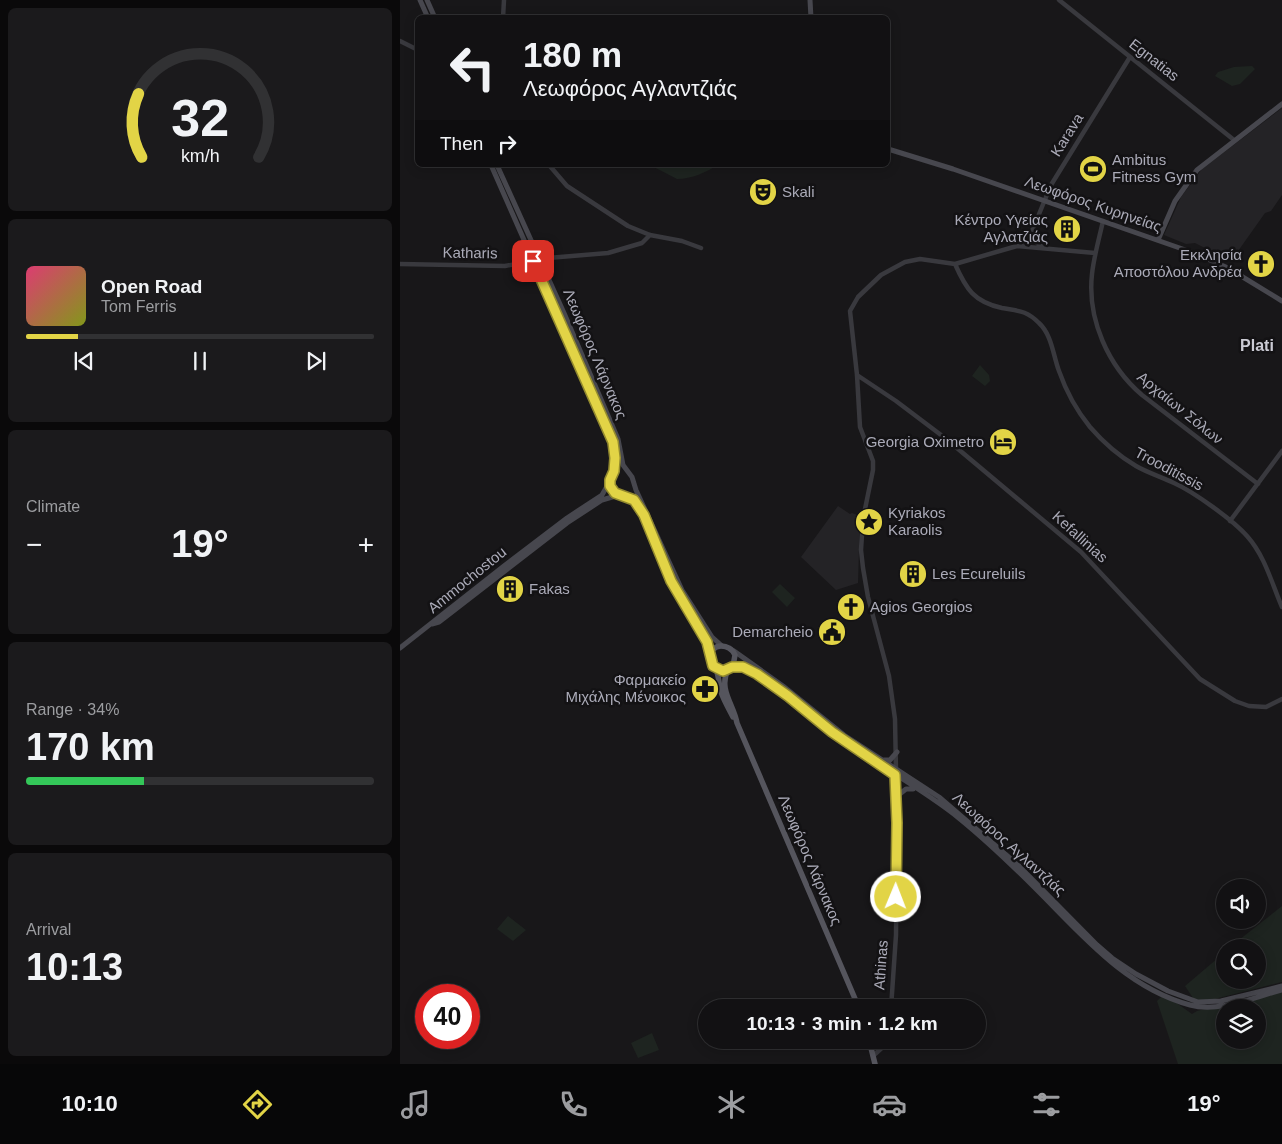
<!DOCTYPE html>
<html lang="en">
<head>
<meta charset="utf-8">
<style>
  body { margin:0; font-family:Arial,sans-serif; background:#1b1a1c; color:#f1f3f6; height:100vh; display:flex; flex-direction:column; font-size:19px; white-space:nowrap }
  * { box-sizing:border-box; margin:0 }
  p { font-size:16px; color:#9c9da0 }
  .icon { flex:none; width:28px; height:28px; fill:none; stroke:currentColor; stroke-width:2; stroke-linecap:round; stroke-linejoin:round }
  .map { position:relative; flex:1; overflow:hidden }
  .side { display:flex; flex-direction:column; gap:8px; padding:8px; background:#0a090a; width:400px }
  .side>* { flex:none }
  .guide { position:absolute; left:15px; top:15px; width:475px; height:152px; border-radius:8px; box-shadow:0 2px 12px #0003,0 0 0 1px #313133; background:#121113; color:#f1f3f6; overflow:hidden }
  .fabs { position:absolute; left:816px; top:879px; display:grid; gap:10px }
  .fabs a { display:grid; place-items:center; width:50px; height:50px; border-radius:50%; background:#121113; box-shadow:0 2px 12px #0003,0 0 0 1px #313133; font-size:25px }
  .speed { position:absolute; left:15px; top:984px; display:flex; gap:10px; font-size:25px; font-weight:700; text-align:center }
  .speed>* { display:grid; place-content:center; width:65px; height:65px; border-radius:50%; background:#121113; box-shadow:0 2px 12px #0003,0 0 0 1px #313133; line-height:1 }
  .speed .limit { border:8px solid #d22; background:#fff; color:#111 }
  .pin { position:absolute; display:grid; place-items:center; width:42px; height:42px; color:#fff; margin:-21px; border-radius:10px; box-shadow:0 2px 8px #0006 }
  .me { position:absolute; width:55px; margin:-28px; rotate:1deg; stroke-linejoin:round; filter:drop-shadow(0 0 4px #0008) }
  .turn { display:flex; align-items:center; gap:18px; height:105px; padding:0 25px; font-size:22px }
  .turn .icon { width:65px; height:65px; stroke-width:2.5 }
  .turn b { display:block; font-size:35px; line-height:42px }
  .then { display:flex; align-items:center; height:48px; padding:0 25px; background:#0003; gap:10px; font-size:19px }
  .big { font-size:38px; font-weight:700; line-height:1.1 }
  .side .tile { flex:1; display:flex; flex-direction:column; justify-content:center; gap:8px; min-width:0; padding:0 18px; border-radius:8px; background:#1b1a1c }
  .side .dial { align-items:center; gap:0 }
  .dial svg { height:130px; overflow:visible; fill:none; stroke:#313133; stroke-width:7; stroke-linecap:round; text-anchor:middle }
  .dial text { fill:#f1f3f6; stroke:none }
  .song { display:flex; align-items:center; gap:15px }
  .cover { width:60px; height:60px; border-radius:8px; background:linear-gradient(135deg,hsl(340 70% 55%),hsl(70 70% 35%)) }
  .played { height:5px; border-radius:2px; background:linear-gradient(90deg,#e2d446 15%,#313133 15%) }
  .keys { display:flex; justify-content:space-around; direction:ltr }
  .heat { display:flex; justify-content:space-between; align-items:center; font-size:28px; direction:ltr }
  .charge { height:8px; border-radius:4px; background:linear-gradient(90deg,#34c759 34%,#313133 0) }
  .trip { position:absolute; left:298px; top:999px; width:288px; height:50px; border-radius:25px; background:#121113; box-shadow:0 2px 12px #0003,0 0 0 1px #313133; font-weight:700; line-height:50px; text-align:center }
  .dock { display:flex; height:80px; justify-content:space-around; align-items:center; background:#070708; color:#9c9da0 }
  .dock .icon { width:35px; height:35px }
  .dock .active { color:#e2d446 }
  .dock b { font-size:22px; color:#f1f3f6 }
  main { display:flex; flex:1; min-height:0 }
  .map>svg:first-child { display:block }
  .built { fill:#242326 }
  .green { fill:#1e2420; fill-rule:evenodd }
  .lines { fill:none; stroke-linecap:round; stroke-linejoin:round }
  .tertiary { stroke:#39393e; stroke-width:4.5 }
  .secondary { stroke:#47474e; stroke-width:5 }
  .primary { stroke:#55555d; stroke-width:5.5 }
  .route-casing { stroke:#938a2e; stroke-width:12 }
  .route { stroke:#e2d446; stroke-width:9 }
  .labels { text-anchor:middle; stroke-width:5; stroke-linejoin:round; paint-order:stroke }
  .street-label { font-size:15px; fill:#ababb8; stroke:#131214 }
  .poi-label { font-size:15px; fill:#ababb8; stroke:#131214; text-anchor:start }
  .neighbourhood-label { font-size:16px; font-weight:bold; fill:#cbcbd4; stroke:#131214 }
</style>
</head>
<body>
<main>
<section class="side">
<div class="tile dial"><svg viewBox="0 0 100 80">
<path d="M14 69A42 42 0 1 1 86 69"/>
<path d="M14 69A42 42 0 0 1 12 30" stroke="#e2d446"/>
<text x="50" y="56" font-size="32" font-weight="700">32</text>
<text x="50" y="72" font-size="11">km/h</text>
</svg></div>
<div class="tile">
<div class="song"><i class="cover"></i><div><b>Open Road</b><p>Tom Ferris</p></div></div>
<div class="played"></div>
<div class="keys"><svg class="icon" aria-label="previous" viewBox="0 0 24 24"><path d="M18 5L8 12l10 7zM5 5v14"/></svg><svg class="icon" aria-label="pause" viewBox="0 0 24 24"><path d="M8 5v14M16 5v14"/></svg><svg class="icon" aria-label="next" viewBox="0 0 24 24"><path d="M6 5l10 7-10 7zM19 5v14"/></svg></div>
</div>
<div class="tile"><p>Climate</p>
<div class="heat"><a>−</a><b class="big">19°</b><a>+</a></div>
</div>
<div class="tile"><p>Range · 34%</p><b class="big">170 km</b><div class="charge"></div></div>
<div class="tile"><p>Arrival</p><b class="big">10:13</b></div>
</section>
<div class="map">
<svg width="882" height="1064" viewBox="0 0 882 1064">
  <rect width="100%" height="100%" fill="#181719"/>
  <path class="built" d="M882,108V195L871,211L865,213L831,261L795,243L786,244L764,235L781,197L802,169Z
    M438,506L450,514L452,513L460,516L458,583L436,590L401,557Z"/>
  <path class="green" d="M852,66L855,69L840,84L832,86L815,76L818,72L834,67Z
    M250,165H318C306,172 292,179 277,179Z
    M580,365L589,375L590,381L585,386L572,376Z
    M380,584L395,598L387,607L372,592Z
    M882,906V982L807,1001H795L785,986L825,952V980H858V948L830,947Z
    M108,916L126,930L113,941L97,929Z
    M882,989V1064H778L757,1001L764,994L792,1014L797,1011ZM825,1008H858V1040H825Z
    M252,1033L259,1050L238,1058L231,1043Z"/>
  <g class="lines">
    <path class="tertiary" d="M659,0L834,140
      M103,18L104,0
      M0,41L18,50
      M149,165L167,186L228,226L250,235L282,241L301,248
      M703,221C699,239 694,256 692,274C687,319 708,366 742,395L858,484
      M633,230L636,242L642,247
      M618,246L630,236L651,185L730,57
      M0,264L105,266L148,258L208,253L242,243L250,235
      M555,264C566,289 574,302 602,308C618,311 626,310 639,323C652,335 653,355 659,371C666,391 677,411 690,427C703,442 719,456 736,466C748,473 762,477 774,483C794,492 833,520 847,536C865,556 872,584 882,607
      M457,375L496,401L545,438L681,552L800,679L835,701L849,706L866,707L882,699
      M830,521L882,451
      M491,1008L496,935L497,823L495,719L489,676L468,597L463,568L461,550L463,519L473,470V461L460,427L457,375L450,311L458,297L481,275L505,262L520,259L555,264L617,246L695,253
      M473,1056L485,1045L488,1040"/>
    <path class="secondary" d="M20,0L28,18
      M27,0L35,18
      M410,0L411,18
      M488,149L553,169L794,253L828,268L882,301
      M91,165L213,442C216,452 216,462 213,472C212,477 209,481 210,487C214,497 230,495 238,505C254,528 260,557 272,582C284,607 305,629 310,657
      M97,165L164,313L218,439L223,465L232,477L236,490L282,590L312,637L322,646
      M758,240L775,201L797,170L882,104
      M32,624L39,622L52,612L167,523L202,500L219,495
      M0,648L104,566L167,518L202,495L210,481
      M334,651L383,686L444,735L539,797L619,866L697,945L712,958L736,974L768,991L798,1002L821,1001L882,986
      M332,667C336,667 340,667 343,667C363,672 405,711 423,725C466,760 517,784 560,819C587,841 613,866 638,891C682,935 726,988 790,1005C819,1013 854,997 882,990
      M484,760H490L497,752
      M496,797L506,789H513"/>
    <path class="primary" d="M315,668C322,672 328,672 333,666L335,655C330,643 311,642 310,658C310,664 315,667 317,672C319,679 319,685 321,692C324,701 329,709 333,717
      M328,670C318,689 334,705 337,723L459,1008
      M469,1040L475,1064
      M476,1040L480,1041"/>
  </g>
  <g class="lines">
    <defs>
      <path id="route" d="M133,261L213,442L215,458L214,471L210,480V486L215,493L234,500L244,515L271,581L307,642L313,666L323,671L332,667H343L357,674L388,696L432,732L495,775L497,823L496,897"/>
    </defs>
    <use href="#route" class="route-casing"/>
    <use href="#route" class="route"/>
  </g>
  <defs>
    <symbol id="stadium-disc" viewBox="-11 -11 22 22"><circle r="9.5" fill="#e2d446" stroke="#131214"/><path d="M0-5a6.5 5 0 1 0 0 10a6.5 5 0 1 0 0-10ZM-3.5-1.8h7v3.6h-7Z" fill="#111"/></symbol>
    <symbol id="theatre-disc" viewBox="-11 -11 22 22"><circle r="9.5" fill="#e2d446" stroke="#131214"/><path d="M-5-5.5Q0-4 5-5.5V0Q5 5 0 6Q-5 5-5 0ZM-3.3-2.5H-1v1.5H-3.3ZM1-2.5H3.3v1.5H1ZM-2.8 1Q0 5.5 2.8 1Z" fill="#111"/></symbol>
    <symbol id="building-disc" viewBox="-11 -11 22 22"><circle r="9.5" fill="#e2d446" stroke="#131214"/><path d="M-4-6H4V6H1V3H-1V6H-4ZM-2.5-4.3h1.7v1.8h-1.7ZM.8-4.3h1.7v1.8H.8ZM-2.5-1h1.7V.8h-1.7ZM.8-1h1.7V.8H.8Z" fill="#111"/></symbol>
    <symbol id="church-disc" viewBox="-11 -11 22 22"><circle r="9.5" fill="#e2d446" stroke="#131214"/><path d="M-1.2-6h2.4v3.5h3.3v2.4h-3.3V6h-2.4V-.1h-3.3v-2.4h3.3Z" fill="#111"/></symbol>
    <symbol id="hotel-disc" viewBox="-11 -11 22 22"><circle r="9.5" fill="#e2d446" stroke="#131214"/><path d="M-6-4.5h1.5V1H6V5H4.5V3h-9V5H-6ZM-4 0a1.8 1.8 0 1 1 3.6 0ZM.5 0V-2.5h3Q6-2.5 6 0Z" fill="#111"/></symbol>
    <symbol id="sight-disc" viewBox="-11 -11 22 22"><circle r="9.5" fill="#e2d446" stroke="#131214"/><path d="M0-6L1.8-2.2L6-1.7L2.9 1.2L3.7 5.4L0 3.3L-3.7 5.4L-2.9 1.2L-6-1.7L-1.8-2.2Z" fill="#111"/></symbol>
    <symbol id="civic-disc" viewBox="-11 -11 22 22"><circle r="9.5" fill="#e2d446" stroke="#131214"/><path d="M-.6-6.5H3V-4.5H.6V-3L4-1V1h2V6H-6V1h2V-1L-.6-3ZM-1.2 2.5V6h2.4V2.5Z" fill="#111"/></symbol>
    <symbol id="pharmacy-disc" viewBox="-11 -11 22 22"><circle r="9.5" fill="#e2d446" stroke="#131214"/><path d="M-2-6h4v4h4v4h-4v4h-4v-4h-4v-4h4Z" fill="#111"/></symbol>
  </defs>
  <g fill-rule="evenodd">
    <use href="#stadium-disc" x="677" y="153" width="32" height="32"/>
    <use href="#theatre-disc" x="347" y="176" width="32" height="32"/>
    <use href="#building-disc" x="651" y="213" width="32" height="32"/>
    <use href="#church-disc" x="845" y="248" width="32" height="32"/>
    <use href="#hotel-disc" x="587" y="426" width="32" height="32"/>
    <use href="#sight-disc" x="453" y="506" width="32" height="32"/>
    <use href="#building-disc" x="497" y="558" width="32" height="32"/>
    <use href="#building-disc" x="94" y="573" width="32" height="32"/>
    <use href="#church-disc" x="435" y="591" width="32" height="32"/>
    <use href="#civic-disc" x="416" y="616" width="32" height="32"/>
    <use href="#pharmacy-disc" x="289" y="673" width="32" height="32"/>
  </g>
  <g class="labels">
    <g class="street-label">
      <text transform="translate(754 60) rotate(38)" y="5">Egnatias</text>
      <text transform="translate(667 135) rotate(-58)" y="5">Karava</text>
      <text transform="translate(693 204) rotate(19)" y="5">Λεωφόρος Κυρηνείας</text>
      <text transform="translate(70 253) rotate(1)" y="5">Katharis</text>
      <text transform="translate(195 354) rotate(67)" y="5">Λεωφόρος Λάρνακος</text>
      <text transform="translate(780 408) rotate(39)" y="5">Αρχαίων Σόλων</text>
      <text transform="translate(769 469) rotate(28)" y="5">Trooditissis</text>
      <text transform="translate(680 537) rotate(42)" y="5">Kefallinias</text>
      <text transform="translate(67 580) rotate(-39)" y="5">Ammochostou</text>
      <text transform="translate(609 844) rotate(42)" y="5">Λεωφόρος Αγλαντζιάς</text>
      <text transform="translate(410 860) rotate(67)" y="5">Λεωφόρος Λάρνακος</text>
      <text transform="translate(481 965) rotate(-86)" y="5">Athinas</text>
    </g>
    <g class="poi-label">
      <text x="712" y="165">Ambitus<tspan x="712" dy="17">Fitness Gym</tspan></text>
      <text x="382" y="197">Skali</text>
      <text x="648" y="225" text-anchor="end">Κέντρο Υγείας<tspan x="648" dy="17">Αγλατζιάς</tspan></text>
      <text x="842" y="260" text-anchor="end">Εκκλησία<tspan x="842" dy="17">Αποστόλου Ανδρέα</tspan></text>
      <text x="584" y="447" text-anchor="end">Georgia Oximetro</text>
      <text x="488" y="518">Kyriakos<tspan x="488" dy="17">Karaolis</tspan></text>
      <text x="532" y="579">Les Ecureluils</text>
      <text x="129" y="594">Fakas</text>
      <text x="470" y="612">Agios Georgios</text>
      <text x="413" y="637" text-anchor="end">Demarcheio</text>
      <text x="286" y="685" text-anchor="end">Φαρμακείο<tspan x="286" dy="17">Μιχάλης Μένοικος</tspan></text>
    </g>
    <g class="neighbourhood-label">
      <text x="857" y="351">Plati</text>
    </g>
  </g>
</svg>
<div class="fabs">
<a><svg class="icon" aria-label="sound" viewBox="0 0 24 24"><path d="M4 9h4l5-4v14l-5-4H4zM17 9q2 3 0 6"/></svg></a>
<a><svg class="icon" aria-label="search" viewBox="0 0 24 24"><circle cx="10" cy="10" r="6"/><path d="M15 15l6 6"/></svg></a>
<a><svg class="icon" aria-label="layers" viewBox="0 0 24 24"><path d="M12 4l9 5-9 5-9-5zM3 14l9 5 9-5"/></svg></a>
</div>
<div class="speed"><div class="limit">40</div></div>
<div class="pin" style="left:133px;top:261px;background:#d93025"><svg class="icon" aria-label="arrive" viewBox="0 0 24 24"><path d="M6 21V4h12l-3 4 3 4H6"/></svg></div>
<svg class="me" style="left:496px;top:897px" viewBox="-20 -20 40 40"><circle r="17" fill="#e2d446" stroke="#fff" stroke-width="3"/><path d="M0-11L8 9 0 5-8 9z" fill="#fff"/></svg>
<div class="trip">10:13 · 3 min · 1.2 km</div>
<div class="guide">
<div class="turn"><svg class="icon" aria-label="left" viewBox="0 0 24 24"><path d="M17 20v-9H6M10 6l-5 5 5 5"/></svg><div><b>180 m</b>Λεωφόρος Αγλαντζιάς</div></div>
<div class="then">Then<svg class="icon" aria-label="right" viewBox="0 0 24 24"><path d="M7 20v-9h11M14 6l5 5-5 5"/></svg></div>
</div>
</div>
</main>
<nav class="dock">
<b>10:10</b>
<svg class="icon active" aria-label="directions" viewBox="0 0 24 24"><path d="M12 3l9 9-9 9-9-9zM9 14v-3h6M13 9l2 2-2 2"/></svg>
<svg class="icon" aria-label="music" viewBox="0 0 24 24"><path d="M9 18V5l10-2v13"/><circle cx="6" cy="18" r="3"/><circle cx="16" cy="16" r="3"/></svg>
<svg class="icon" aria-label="phone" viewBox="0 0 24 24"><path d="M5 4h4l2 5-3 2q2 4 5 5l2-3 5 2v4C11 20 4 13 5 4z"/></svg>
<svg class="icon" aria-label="climate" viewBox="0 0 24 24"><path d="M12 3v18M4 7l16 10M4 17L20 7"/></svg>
<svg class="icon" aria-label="car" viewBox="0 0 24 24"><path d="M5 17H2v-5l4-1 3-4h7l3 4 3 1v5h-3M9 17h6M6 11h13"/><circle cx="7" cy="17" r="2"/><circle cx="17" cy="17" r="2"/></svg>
<svg class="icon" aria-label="filters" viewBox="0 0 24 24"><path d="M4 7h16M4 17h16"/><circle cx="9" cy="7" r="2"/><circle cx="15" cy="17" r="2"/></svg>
<b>19°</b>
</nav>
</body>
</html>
